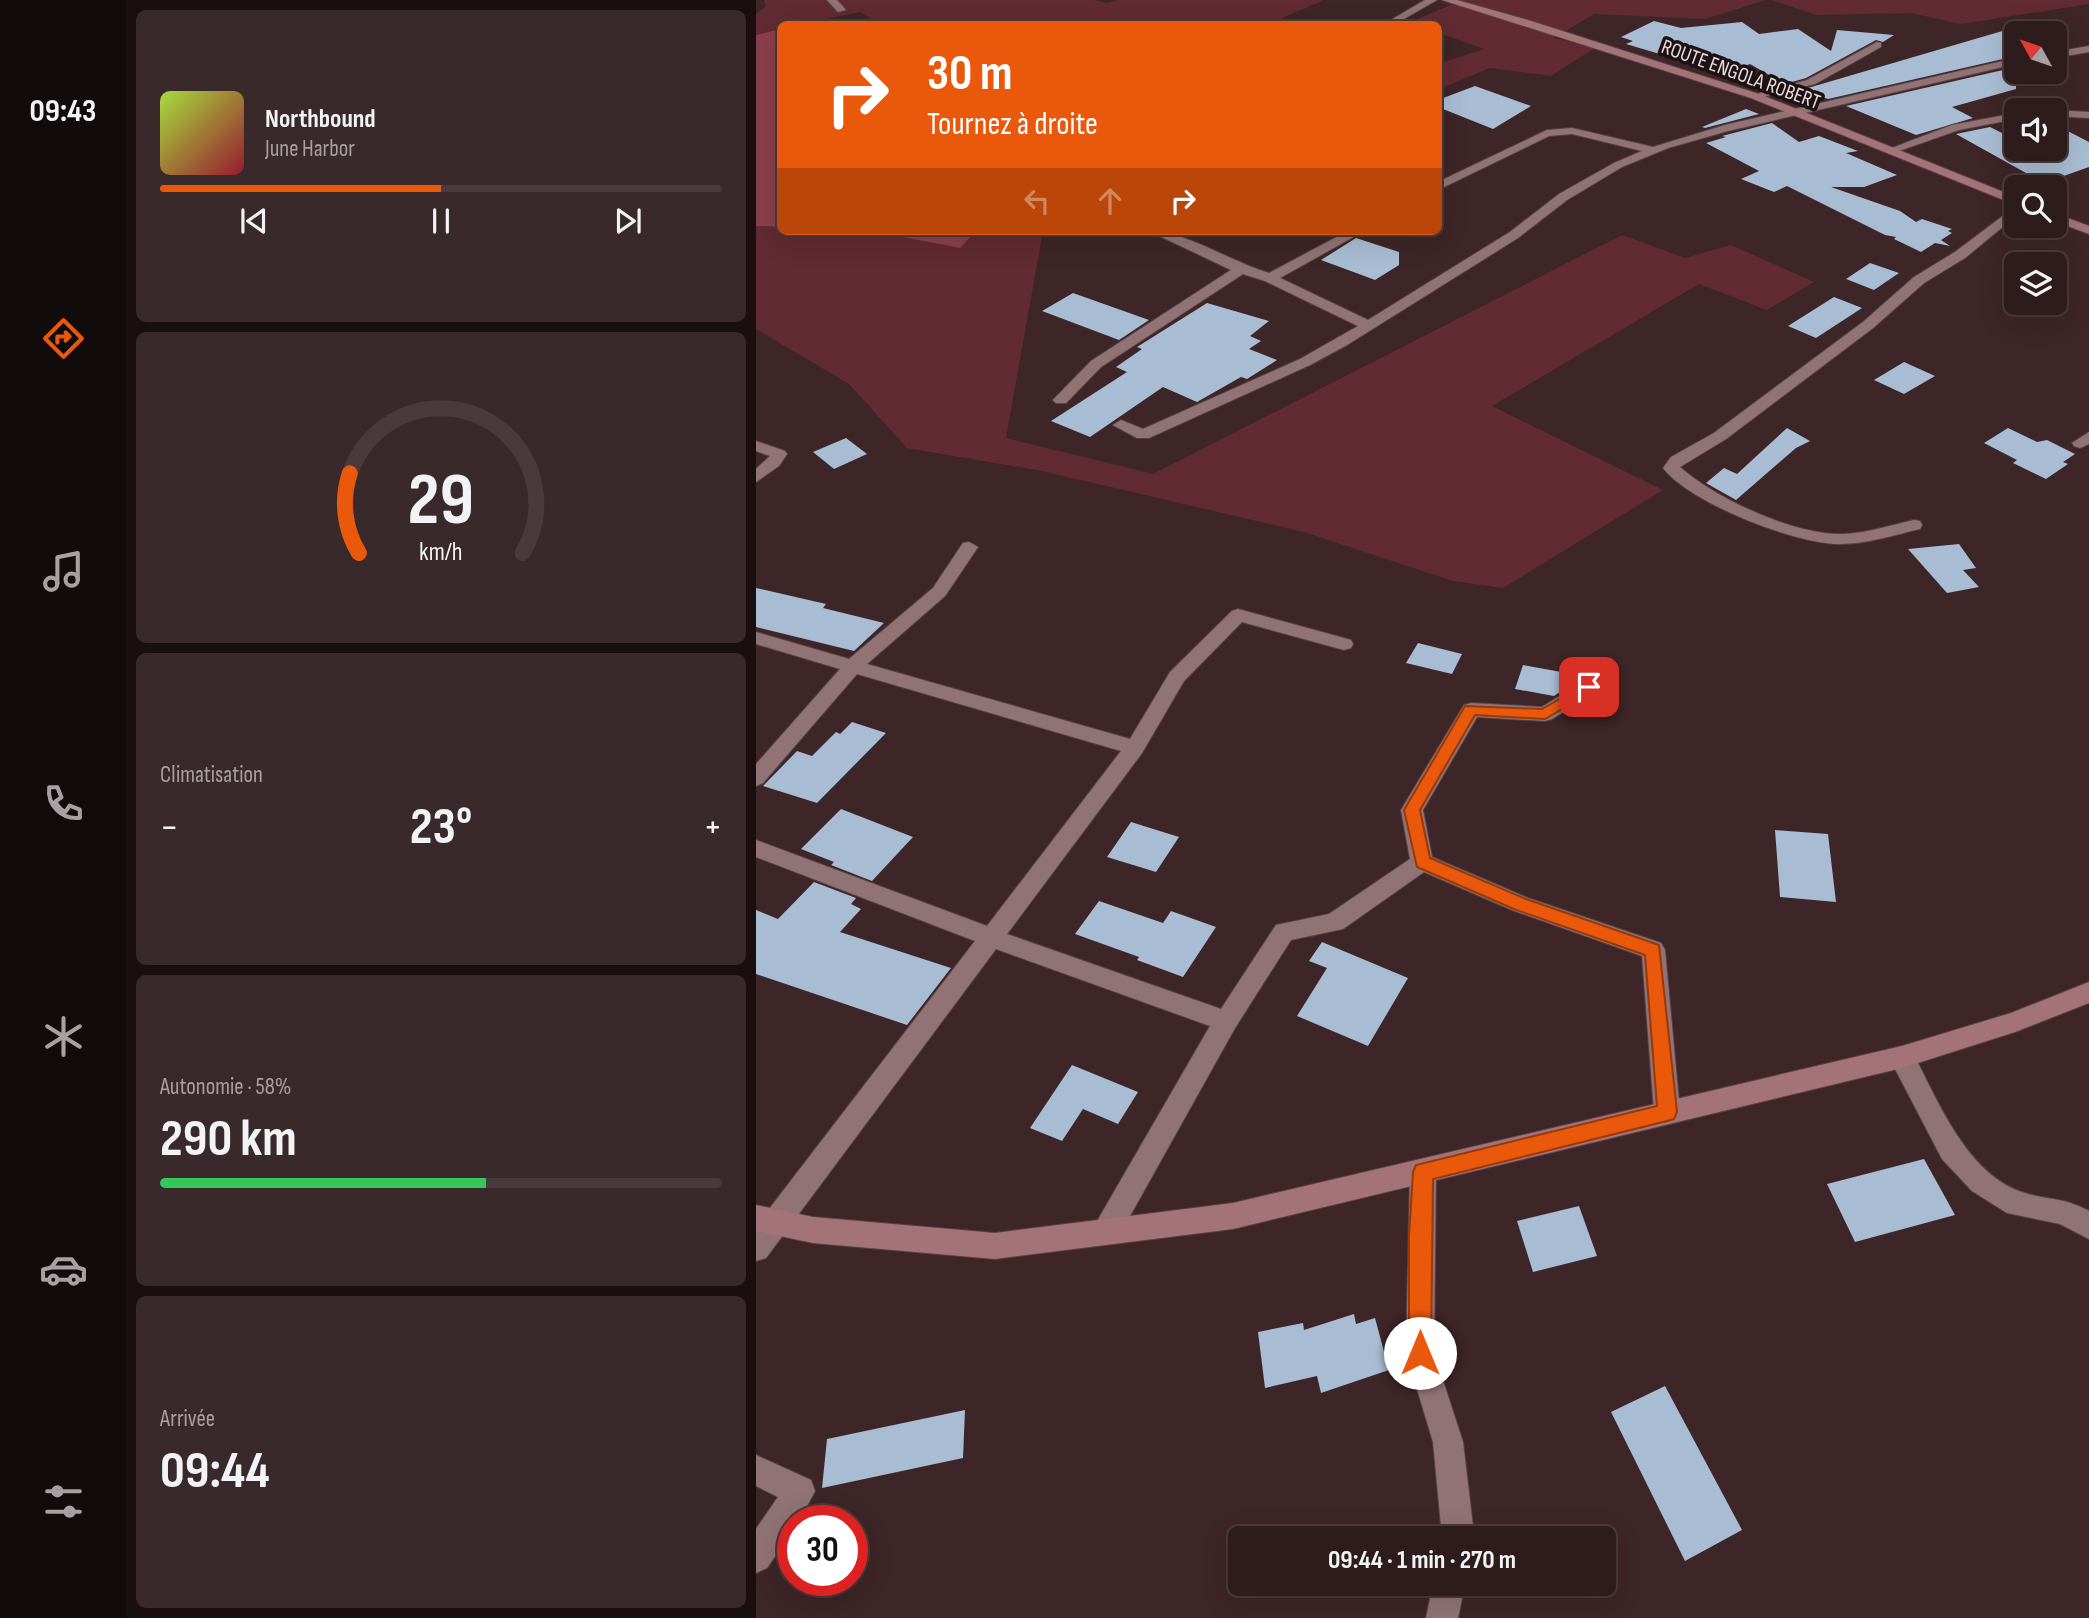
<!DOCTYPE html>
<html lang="fr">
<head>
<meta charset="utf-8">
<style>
  body { margin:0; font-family:"Sofia Sans Condensed",sans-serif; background:#3a292a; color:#f1f3f6; height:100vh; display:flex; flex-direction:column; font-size:26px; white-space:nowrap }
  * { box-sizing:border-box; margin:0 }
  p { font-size:23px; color:#a7a1a4 }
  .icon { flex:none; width:38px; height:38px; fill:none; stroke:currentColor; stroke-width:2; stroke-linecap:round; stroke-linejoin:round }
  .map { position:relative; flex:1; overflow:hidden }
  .panel { display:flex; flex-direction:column; gap:10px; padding:10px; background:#190f10; width:630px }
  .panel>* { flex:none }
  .top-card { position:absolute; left:21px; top:21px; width:665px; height:214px; border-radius:10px; box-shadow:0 7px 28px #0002,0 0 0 2px #493a3b; background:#ea580c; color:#fff; overflow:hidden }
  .needle { width:46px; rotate:310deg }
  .fabs { position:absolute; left:1248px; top:21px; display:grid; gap:14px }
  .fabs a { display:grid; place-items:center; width:63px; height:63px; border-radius:10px; background:#2e1c1d; box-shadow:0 7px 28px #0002,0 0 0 2px #493a3b; font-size:35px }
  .speed { position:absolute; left:21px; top:1505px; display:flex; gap:14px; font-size:35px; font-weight:700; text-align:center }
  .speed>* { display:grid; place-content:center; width:91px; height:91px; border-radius:50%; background:#2e1c1d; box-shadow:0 7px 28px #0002,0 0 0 2px #493a3b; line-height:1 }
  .speed .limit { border:10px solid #d22; background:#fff; color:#111 }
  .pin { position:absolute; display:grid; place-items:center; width:60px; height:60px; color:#fff; margin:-30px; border-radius:14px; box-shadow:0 4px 10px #0006 }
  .me { position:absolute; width:77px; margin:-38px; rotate:0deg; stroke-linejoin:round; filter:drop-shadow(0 0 5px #0008) }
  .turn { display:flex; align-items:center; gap:24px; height:147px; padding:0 35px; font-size:32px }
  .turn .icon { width:91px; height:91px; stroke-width:2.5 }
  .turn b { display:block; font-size:49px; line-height:60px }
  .lanes { display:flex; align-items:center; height:66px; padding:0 35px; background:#0003; justify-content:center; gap:35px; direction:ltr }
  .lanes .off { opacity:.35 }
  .big { font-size:52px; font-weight:700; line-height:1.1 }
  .panel .tile { flex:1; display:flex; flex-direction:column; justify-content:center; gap:10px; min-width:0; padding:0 24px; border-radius:10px; background:#3a292a }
  .panel .dial { align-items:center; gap:0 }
  .dial svg { height:182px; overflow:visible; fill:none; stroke:#493a3b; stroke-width:7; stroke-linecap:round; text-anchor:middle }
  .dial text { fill:#f1f3f6; stroke:none }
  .song { display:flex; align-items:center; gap:21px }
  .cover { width:84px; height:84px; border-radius:10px; background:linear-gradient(135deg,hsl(80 70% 55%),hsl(350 70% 35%)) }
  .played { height:7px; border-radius:4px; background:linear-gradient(90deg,#ea580c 50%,#493a3b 50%) }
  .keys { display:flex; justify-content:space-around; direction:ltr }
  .heat { display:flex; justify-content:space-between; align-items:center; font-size:38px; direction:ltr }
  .charge { height:10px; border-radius:5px; background:linear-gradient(90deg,#34c759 58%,#493a3b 0) }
  .trip { position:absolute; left:472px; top:1526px; width:388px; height:70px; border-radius:10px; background:#2e1c1d; box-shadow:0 7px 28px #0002,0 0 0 2px #493a3b; font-weight:700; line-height:70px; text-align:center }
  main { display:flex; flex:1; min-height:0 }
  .tab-bar { display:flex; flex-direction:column; width:126px; justify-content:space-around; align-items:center; background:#120b0c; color:#a7a1a4 }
  .tab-bar .icon { width:49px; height:49px }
  .tab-bar .active { color:#ea580c }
  .tab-bar b { font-size:32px; color:#f1f3f6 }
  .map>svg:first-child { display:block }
  .green { fill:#622a32 }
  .forest { fill:#8a404a }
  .building { fill:#a8bcd3 }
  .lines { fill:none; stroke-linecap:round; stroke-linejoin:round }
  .street-casing { stroke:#584245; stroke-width:2 }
  .secondary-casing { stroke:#584245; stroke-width:2 }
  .street { fill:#917375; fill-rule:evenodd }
  .secondary { fill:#a37377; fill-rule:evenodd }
  .route { fill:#ea580c; stroke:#983908; stroke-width:2 }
  .labels { text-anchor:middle; stroke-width:7; stroke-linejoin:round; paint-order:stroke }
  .far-street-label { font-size:21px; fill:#ebdadb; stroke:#1d1213 }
</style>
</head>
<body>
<main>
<nav class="tab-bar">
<b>09:43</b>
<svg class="icon active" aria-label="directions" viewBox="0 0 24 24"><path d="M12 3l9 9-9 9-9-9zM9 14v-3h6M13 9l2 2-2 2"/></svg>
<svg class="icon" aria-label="music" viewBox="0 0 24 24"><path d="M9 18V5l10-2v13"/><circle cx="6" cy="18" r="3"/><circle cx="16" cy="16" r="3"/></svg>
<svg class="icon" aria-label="phone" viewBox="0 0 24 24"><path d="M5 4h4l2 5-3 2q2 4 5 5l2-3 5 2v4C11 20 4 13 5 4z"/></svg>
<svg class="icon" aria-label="climate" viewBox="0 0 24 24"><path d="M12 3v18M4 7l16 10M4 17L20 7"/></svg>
<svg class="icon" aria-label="car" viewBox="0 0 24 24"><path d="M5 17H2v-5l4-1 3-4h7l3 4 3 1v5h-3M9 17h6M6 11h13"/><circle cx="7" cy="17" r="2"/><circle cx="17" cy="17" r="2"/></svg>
<svg class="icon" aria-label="filters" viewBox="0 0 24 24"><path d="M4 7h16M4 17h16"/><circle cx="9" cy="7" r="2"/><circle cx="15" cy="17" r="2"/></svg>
</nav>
<section class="panel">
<div class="tile">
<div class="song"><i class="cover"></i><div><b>Northbound</b><p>June Harbor</p></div></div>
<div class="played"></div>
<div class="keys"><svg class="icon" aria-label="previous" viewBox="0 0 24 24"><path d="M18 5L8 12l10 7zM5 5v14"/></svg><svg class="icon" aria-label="pause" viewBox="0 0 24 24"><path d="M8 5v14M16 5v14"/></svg><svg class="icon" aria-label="next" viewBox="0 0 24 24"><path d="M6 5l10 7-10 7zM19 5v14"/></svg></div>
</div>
<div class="tile dial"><svg viewBox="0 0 100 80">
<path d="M14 69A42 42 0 1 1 86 69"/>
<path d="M14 69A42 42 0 0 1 10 34" stroke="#ea580c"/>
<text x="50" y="56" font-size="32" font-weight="700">29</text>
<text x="50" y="72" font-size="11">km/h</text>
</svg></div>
<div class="tile"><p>Climatisation</p>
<div class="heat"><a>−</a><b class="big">23°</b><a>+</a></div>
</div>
<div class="tile"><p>Autonomie · 58%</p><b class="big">290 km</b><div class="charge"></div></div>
<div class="tile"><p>Arrivée</p><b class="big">09:44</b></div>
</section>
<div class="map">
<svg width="1333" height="1618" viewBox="0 0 1333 1618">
  <rect width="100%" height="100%" fill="#3e2527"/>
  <path class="green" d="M8,0H338L351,3L363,0H568L512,24H124L104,12L45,24H24V29L0,35V14L10,6Z
    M707,0H1010L949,19L838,14L798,38L839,48L795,76L734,68L683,89V64L728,49L683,33L682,24L654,22Z
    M1015,0H1333V4L1205,24L1155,13L1060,15Z
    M0,226L24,227V231H114L204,248L220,231H287L250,438L397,474L866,235L929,258L975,245L1058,282L1011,310L943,284L736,406L907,490L747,588L697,581L548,532L286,471L151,448L93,384L0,329Z"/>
  <path class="forest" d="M24,29V227L0,226V35Z
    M114,231H220L204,248Z"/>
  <path class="building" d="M898,21L925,28L986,22L1003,34L1042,29L1075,51L1081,30L1138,35L1127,42L1120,40L1050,78L1029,84L994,64L982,69L943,57L932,56L924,60L870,44L877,41L865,37Z
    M1260,27V56L1072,99L1045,90Z
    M1260,67V89L1196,107L1217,118L1160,135L1090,106Z
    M719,86L775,106L737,129L682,107V100Z
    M990,109L1003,114L949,128L946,127Z
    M1016,123L1043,142L1063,136L1102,151L1090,153L1141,175L1108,187H1075L1144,211L1160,222L1166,219L1196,229L1192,231L1196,233L1185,240L1194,246L1179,243L1165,252L1138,239L1140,237L1129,235L1031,186L1018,192L985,179L1003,171L950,143L970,137L966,136Z
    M1298,124L1333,142V167L1288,183L1200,134L1234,127L1260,140V149H1276L1298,160Z
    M600,238L643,252V265L619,280L565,260Z
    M1114,263L1143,273L1118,290L1090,279Z
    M317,293L393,320L363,340L286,311Z
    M1078,297L1106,308L1060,338L1032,326Z
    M451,303L513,321L494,336L505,341L493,349L521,360L491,379L485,377L441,402L407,387L334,437L295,421L371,372L360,367L386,349L381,347Z
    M1148,362L1179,376L1148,394L1118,380Z
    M1031,428L1054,441L1040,448L980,500L950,483L968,468L981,474Z
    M1252,428L1281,442L1291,440L1319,454L1307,462L1312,464L1290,479L1257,463L1261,460L1228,443Z
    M90,438L111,454L78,469L57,452Z
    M1203,544L1220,568L1207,570L1223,587L1191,593L1152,549Z
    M0,588L70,604L67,608L128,623L98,651L0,627Z
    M662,643L706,654L696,674L650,663Z
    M767,665L811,673L804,692L798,696L759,689Z
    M96,722L130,733L61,803L7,786L41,751L56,756L80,732L84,734Z
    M85,809L157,837L116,881L75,865L78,862L45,849Z
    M375,822L423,837L400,872L351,857Z
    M1019,830L1072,834L1080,902L1024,897Z
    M58,882L100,898L95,904L105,909L84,932L195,968L151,1025L0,974V910L22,919Z
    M343,901L407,923L415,911L460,927L427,977L381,960L383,957L319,934Z
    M566,942L652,978L612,1046L541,1016L571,968L553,961Z
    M316,1065L382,1092L362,1124L327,1109L306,1141L274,1128Z
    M1168,1159L1199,1215L1099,1242L1071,1184Z
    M823,1206L841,1256L777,1272L761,1221Z
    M598,1314L600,1324L619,1318L633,1370L565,1393L561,1376L509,1388L502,1332L547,1323L548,1330Z
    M909,1386L986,1530L929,1561L855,1412Z
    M209,1410L207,1458L66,1488L71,1439Z"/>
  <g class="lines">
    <defs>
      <path id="street" d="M71,0H81L90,10L82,12Z
        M669,0H681L639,24H628Z
        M1121,42L1125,43V47L1059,84L999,99L994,96L1051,80Z
        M1333,46V52L1298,58V52Z
        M1260,58V64L972,131L912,148L866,167L811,200L762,238L591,345L554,365L393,438H381L357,425L365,420L387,429L544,359L602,326L509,281L487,274L345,367L310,403H300L297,400L335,361L475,270L393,231C430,231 475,262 513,273L592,231H608L524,278L612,320L754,232L803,194L858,163L886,151L816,134L793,136L682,190V182L791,130L816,128L897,147L969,125Z
        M1296,110H1298L1333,112V118L1298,116V110Z
        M1260,113V119L1203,130L1134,154L1128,151L1196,125Z
        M1260,206V216L1209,258L1168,283L1117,328L970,439L924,467C960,499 1040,536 1088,534C1112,533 1135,525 1158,520L1164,521L1166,525L1164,529C1138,535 1111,544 1084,544C1039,544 934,503 907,468L915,457L958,433L1107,322L1158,277L1199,252Z
        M1333,432V444L1324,448L1318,446L1316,443Z
        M0,441L29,451L31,454L23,466L0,482V469L14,456L0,451Z
        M213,542L222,547L189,596L111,664L374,739L414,672L476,611L482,609L588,638L595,640L597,644L595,648L588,650L486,622L428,681L386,753L251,934L465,1009L520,925L573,914L654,859L645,810L708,705L715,703L786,707L826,682H840L843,687L840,692L796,719L789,721L721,717L667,810L676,857L772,898L905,943L909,950L924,1112L920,1120L911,1124L902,1120L898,1112L886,956L756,910L668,872L587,929L535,940L479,1028L360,1241L350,1245L340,1241L336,1232L340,1223L454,1026L240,949L10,1258L0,1261V1226L219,941L0,857V840L231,926L365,751L101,674L7,783L0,786V764L84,669L0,644V632L93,659L177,588L207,543Z
        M1146,1046L1155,1049C1180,1097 1210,1174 1266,1192C1292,1201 1305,1196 1333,1211V1239L1304,1224L1251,1213L1216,1191L1186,1159L1137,1065L1134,1057L1137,1049Z
        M667,1160L676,1163L680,1172L678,1353L707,1442L717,1526L715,1538H683L685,1526L677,1442L650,1353L654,1172L658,1163Z
        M0,1455L55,1480L59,1491L43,1521H37V1530L11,1568L0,1573V1529L22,1497L0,1486Z
        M677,1584H709L702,1618H670Z"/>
      <path id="secondary" d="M686,0H701L772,20L1003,94L1260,197V205L995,98Z
        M1298,213L1333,226V234L1298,221Z
        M1333,982V1003L1259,1032L1146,1068L477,1229L239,1259L57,1243L0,1231V1205L57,1217L239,1233L477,1203L1146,1046L1255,1013Z"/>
    </defs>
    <use href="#street" class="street-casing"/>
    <use href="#secondary" class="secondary-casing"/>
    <use href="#street" class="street"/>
    <use href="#secondary" class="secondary"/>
  </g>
  <path class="route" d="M833,682L838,683L840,687L838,690L789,719L719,715L664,810L674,858L770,899L903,945L921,1112L918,1119L911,1121L677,1179L675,1353L672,1361L664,1364L656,1361L653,1353V1236L657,1172L660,1165L901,1106L889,955L758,909L661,867L648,810L709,706L786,709Z"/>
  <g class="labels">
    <g class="far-street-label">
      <text transform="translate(985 74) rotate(20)" y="7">ROUTE ENGOLA ROBERT</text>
    </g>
  </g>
</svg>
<div class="fabs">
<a><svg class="needle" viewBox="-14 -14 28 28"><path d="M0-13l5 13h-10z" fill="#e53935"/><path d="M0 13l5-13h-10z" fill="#a7a1a4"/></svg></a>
<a><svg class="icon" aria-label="sound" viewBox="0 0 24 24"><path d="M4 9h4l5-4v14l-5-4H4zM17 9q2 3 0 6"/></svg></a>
<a><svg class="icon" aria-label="search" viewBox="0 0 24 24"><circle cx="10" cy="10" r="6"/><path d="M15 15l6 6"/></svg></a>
<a><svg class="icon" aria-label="layers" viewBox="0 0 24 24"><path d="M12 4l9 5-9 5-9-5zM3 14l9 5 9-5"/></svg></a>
</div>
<div class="speed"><div class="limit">30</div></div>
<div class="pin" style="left:833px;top:687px;background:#d93025"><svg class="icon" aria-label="arrive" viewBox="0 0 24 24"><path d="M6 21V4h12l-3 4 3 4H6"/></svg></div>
<svg class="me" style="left:664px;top:1353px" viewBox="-20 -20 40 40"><circle r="19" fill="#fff"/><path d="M0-13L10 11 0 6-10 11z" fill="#ea580c"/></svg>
<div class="trip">09:44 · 1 min · 270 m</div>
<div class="top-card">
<div class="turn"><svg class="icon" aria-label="right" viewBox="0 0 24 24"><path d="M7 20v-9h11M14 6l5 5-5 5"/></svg><div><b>30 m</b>Tournez à droite</div></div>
<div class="lanes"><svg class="icon off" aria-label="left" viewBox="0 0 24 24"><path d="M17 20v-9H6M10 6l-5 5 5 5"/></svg><svg class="icon off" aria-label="ahead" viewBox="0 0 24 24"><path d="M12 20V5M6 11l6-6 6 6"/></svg><svg class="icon" aria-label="right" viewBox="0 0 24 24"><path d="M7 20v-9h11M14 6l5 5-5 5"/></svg></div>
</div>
</div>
</main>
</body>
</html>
